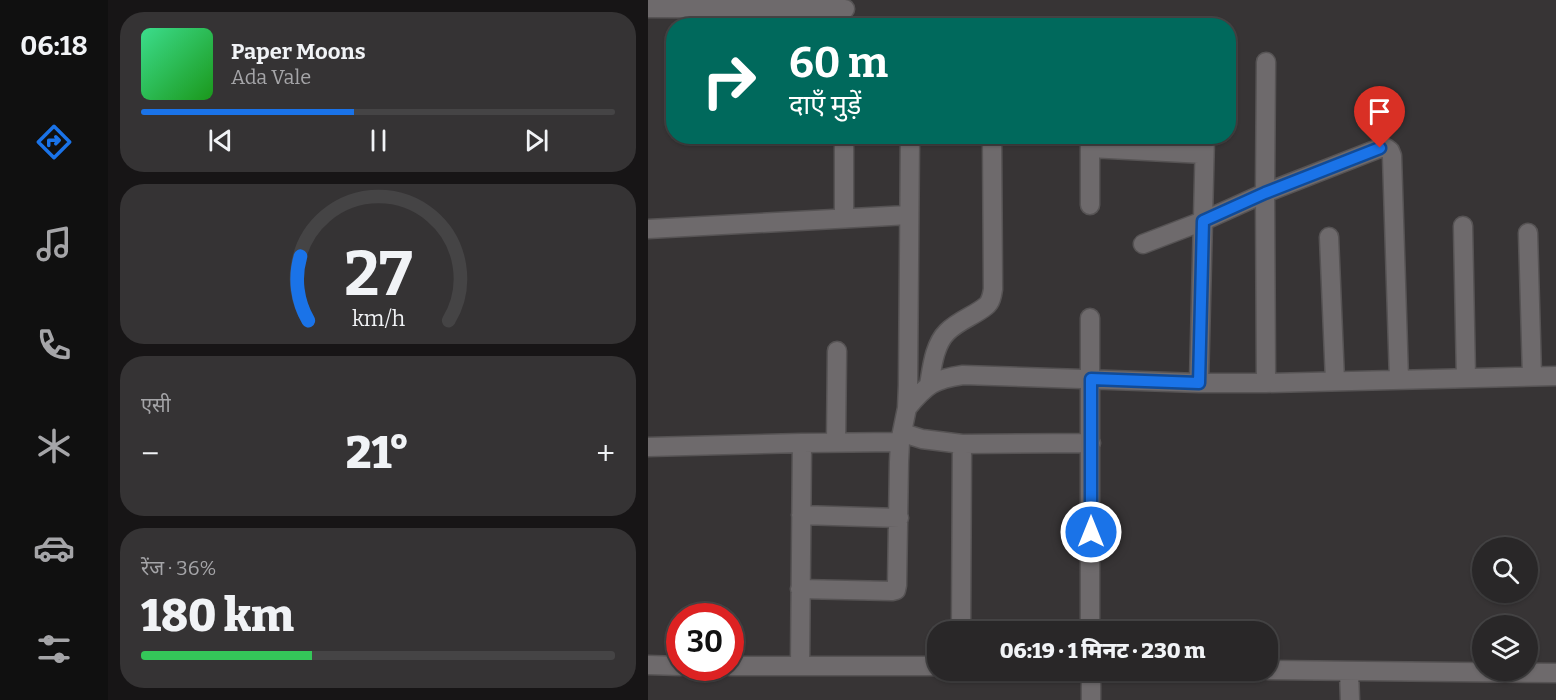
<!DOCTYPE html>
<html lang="hi">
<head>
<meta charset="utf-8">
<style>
  body { margin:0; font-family:Bitter,"Noto Sans Devanagari",serif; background:#353334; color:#f1f3f6; height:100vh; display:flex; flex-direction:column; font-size:22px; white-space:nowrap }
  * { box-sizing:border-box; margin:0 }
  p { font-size:20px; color:#a5a5a8 }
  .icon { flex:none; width:33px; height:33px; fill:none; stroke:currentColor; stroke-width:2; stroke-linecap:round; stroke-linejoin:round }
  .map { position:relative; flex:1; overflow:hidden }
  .side { display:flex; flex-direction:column; gap:12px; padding:12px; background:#171516; width:540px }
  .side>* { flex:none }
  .top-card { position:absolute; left:18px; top:18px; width:570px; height:126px; border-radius:24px; box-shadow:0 2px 4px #0004,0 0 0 2px #454445; background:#00695c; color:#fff; overflow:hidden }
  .controls { position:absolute; left:824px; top:537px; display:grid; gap:12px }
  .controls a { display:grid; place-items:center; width:66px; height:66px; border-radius:50%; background:#292728; box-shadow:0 2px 4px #0004,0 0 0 2px #454445; font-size:30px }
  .speed { position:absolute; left:18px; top:603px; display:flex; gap:12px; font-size:30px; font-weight:700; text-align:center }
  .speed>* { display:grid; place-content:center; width:78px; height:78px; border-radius:50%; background:#292728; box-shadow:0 2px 4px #0004,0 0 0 2px #454445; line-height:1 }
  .speed .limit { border:9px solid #d22; background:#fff; color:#111 }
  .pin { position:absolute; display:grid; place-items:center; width:51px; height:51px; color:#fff; margin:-62px -26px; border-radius:50% 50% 50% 0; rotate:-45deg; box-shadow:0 0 6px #0007 }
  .pin .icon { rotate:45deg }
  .me { position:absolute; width:66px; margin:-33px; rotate:0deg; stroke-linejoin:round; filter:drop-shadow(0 0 4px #0008) }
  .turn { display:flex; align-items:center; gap:21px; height:126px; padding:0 24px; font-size:27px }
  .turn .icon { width:78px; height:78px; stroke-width:2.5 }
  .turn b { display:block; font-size:42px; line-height:51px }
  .big { font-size:45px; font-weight:800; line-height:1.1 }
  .side .widget { flex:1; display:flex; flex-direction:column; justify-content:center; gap:9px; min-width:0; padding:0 21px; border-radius:24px; background:#353334 }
  .side .dial { align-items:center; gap:0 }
  .dial svg { height:156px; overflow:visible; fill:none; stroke:#454445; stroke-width:7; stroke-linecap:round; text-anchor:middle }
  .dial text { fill:#f1f3f6; stroke:none }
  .song { display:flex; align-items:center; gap:18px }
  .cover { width:72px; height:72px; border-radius:9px; background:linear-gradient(135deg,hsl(150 70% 55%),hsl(120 70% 35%)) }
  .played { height:6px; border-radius:3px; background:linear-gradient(90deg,#1a73e8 45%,#454445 45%) }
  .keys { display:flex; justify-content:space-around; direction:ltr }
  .heat { display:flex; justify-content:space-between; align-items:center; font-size:33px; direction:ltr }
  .charge { height:9px; border-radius:4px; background:linear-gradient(90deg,#34c759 36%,#454445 0) }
  .trip { position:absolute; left:279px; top:621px; width:351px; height:60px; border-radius:24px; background:#292728; box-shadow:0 2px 4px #0004,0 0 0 2px #454445; font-weight:800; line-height:60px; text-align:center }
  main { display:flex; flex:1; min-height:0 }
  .menu { display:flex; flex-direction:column; width:108px; justify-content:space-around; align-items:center; background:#101010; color:#a5a5a8 }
  .menu .icon { width:42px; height:42px }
  .menu .selected { color:#1a73e8 }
  .menu b { font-size:27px; color:#f1f3f6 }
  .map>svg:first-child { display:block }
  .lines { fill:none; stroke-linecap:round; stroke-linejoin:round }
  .street-casing { stroke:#565354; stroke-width:21 }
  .street { stroke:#6e6a6c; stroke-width:18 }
  .route-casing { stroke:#114b97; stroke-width:15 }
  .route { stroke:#1a73e8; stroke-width:10 }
</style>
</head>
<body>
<main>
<nav class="menu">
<b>06:18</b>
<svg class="icon selected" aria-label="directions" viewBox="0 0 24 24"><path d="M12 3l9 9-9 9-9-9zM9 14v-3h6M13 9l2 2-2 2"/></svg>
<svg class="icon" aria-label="music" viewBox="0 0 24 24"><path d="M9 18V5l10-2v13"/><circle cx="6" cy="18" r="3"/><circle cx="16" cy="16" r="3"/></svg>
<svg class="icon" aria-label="phone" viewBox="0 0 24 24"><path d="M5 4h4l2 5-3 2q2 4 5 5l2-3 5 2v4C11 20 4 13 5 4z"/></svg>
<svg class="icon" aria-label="climate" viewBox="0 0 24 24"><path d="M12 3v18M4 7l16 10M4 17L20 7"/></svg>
<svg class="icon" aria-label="car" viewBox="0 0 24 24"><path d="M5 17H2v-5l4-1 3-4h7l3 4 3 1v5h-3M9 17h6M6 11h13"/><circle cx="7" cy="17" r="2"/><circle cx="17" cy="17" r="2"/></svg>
<svg class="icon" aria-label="filters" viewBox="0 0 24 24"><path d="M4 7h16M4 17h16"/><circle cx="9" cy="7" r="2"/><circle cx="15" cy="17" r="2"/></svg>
</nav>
<section class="side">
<div class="widget">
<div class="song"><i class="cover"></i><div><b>Paper Moons</b><p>Ada Vale</p></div></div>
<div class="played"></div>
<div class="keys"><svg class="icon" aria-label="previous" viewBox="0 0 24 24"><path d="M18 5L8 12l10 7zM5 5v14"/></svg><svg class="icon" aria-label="pause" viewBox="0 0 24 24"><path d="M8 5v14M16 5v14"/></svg><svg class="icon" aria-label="next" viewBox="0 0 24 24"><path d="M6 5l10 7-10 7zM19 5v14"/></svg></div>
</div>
<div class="widget dial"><svg viewBox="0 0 100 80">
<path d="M14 69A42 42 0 1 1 86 69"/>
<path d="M14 69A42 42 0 0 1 10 36" stroke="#1a73e8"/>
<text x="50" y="56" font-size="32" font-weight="700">27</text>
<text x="50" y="72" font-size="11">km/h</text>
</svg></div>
<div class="widget"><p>एसी</p>
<div class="heat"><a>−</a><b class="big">21°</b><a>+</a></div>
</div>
<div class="widget"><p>रेंज · 36%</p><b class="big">180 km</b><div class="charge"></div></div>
</section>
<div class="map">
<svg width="908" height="700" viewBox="0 0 908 700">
  <rect width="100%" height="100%" fill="#373435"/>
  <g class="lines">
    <defs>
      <path id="street" d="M0,8L197,9
        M442,148L556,154
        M442,205V138
        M196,218V136
        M815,226L818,378
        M0,229L261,215
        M880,233L884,376
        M681,237L687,381
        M495,244L555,221L617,193L732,148H738L742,151L744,156L751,380
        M442,318V632
        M551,383L557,136
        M618,383L617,193L618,62
        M281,385C284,368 286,345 299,332C311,320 326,316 338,306C343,302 344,296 345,289L344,136
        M259,408C278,385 286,379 315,375L551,383H618L908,376
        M255,433L274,439L314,444L443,443
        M188,442L189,351
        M0,447L154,443L252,442
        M153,515L251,518
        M152,589L244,591L248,590L249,585L251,462L252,442L259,408L260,385L262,136
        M313,632L314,444
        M0,665L32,666
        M82,666H290
        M152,666L154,443
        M443,670V700
        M620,670L908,673
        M701,671L702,700"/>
    </defs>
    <use href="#street" class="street-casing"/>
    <use href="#street" class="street"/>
  </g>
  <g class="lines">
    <defs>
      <path id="route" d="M443,532V379L551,383L555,221L617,193L732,148"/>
    </defs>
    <use href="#route" class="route-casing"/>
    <use href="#route" class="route"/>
  </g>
</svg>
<div class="controls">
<a><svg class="icon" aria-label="search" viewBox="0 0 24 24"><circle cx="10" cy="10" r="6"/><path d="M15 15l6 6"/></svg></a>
<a><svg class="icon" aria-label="layers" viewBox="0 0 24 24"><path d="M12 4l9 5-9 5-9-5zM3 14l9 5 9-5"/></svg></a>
</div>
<div class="speed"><div class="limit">30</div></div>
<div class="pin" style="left:732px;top:148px;background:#d93025"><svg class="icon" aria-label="arrive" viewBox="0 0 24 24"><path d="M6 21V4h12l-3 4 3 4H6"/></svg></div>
<svg class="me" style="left:443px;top:532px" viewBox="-20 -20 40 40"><circle r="17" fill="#1a73e8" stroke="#fff" stroke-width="3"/><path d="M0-11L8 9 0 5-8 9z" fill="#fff"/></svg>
<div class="trip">06:19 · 1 मिनट · 230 m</div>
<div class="top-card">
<div class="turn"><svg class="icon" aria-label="right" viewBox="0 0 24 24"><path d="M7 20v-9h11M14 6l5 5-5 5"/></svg><div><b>60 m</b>दाएँ मुड़ें</div></div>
</div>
</div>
</main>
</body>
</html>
